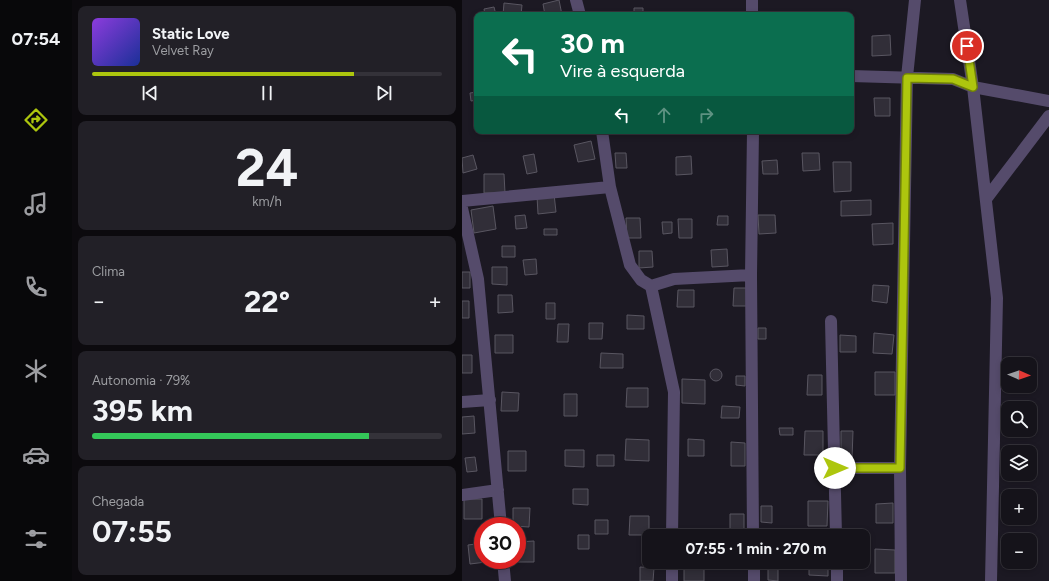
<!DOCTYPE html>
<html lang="pt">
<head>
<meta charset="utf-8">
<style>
  body { margin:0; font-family:Figtree,sans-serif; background:#222027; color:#f1f3f6; height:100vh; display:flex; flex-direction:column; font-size:15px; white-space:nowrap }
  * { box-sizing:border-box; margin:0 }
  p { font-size:13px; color:#9d9ea2 }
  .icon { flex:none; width:22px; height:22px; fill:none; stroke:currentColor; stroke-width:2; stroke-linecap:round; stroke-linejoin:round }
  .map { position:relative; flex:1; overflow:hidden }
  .panel { display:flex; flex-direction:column; gap:6px; padding:6px; background:#0c0a0e; width:390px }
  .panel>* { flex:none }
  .top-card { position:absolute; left:12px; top:12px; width:380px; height:122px; border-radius:8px; box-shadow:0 2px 6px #0003,0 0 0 1px #343239; background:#0b6e4f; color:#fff; overflow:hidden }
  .needle { width:26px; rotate:92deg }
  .fabs { position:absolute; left:539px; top:357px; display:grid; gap:8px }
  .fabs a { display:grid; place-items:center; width:36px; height:36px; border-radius:8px; background:#15131a; box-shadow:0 2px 6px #0003,0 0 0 1px #343239; font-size:20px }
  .speed { position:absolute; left:12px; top:517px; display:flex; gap:8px; font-size:20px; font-weight:700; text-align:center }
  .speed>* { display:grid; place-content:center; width:52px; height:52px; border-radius:50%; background:#15131a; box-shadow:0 2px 6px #0003,0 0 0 1px #343239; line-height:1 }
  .speed .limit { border:6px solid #d22; background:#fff; color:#111 }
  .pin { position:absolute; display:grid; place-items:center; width:34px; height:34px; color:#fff; margin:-17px; border:2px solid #fff; border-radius:50%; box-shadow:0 1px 4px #0007 }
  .me { position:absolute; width:44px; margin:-22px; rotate:90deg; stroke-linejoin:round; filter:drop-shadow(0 0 3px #0008) }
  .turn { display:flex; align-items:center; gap:14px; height:84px; padding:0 20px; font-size:18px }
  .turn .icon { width:52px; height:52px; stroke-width:2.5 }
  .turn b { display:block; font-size:28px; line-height:34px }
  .lanes { display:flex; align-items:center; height:38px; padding:0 20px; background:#0003; justify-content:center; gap:20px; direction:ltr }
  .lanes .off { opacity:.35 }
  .big { font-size:30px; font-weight:700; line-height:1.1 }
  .panel .widget { flex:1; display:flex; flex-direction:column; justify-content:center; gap:6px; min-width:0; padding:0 14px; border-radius:8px; background:#222027 }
  .panel .dial { align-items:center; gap:0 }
  .dial b { font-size:52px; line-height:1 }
  .song { display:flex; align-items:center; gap:12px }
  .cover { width:48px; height:48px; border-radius:6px; background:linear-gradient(135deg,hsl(270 70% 55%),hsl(230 70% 35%)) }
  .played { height:4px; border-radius:2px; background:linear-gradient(90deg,#adc60e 75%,#343239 75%) }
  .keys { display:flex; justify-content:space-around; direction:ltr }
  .heat { display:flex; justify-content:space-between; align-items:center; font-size:22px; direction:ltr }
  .charge { height:6px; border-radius:3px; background:linear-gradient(90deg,#34c759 79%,#343239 0) }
  .trip { position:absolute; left:180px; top:529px; width:228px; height:40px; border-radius:8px; background:#15131a; box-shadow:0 2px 6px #0003,0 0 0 1px #343239; font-weight:700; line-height:40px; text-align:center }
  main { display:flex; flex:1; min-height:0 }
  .tabs { display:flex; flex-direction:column; width:72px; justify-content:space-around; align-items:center; background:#08080a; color:#9d9ea2 }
  .tabs .icon { width:28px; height:28px }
  .tabs .active { color:#adc60e }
  .tabs b { font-size:18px; color:#f1f3f6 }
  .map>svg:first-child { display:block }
  .building { fill:#312e38; stroke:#595661 }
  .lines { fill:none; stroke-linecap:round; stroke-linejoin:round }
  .street { stroke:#554b6b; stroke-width:12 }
  .route-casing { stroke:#708109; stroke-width:10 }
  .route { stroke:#adc60e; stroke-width:7 }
</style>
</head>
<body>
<main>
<nav class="tabs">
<b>07:54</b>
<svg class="icon active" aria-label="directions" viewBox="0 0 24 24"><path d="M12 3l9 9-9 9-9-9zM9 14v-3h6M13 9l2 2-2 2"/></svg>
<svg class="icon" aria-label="music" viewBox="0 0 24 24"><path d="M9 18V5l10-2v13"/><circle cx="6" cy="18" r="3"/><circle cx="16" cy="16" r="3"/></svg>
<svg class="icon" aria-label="phone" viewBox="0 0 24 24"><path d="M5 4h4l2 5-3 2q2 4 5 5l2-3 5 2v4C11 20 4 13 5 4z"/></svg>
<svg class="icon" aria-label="climate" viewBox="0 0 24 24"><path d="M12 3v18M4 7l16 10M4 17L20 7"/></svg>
<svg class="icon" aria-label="car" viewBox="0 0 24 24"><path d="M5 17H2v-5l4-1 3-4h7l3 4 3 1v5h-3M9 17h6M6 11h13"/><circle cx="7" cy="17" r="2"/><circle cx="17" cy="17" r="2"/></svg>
<svg class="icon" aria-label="filters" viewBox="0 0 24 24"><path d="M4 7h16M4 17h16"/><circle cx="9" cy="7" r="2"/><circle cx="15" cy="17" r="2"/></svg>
</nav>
<section class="panel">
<div class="widget">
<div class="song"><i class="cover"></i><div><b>Static Love</b><p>Velvet Ray</p></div></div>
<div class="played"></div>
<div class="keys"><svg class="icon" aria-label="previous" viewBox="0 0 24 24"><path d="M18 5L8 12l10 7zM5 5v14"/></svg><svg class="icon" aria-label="pause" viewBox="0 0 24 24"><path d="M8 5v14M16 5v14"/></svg><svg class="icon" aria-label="next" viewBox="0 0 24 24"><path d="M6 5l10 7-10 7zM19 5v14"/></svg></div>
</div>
<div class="widget dial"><b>24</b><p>km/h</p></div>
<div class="widget"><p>Clima</p>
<div class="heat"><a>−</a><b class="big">22°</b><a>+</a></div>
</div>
<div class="widget"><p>Autonomia · 79%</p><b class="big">395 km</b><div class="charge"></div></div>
<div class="widget"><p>Chegada</p><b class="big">07:55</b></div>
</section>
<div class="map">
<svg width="587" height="581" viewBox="0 0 587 581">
  <rect width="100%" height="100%" fill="#1c1923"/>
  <path class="building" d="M97,0L100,15H83L81,4Z
    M42,3L60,5L59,15H41Z
    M32,7L34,15H23L22,9Z
    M172,8H181V15H172Z
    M428,35L429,55L410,56V36Z
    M15,92V100L9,101L8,93Z
    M412,98H428V116H413Z
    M129,141L133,159L116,162L112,145Z
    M153,153H164L165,168H154Z
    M340,153H357L358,170L341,171Z
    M72,154L75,172L65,174L61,156Z
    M11,155L15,169L1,173L0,158Z
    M229,156L230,174L214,175V157Z
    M315,160L316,174H301L300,161Z
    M371,162H389V191L372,192Z
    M22,174H42L43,193H22Z
    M92,194L94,212L76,214L75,196Z
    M409,200V215L379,216V201Z
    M31,206L34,229L12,233L9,210Z
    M63,215L65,228L54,229L53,216Z
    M296,215H313L314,233L297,234Z
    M256,216H266V225H255Z
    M164,218H178L179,238H165Z
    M216,219H230V238H217Z
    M200,222H210V233L201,234Z
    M431,223V244L411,245L410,224Z
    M82,229H95V235H82Z
    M40,246H53V257H40Z
    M265,249L266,266L250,267L249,250Z
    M177,251H190L191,267L177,268Z
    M74,259L75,274L63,275L61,260Z
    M30,267H45V285L30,284Z
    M0,272H8V288H0Z
    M411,285L427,286L425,303L410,301Z
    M272,288H288L287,306H271Z
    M216,290H232V307H215Z
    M36,295H50L51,312L36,313Z
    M0,301H7V318H0Z
    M84,303H93V319H84Z
    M165,315L182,316V329H165Z
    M127,323H141L140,339H127Z
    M96,324H107L106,342H95Z
    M296,328H304V339H296Z
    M412,333L432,335L430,354L411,353Z
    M33,335H51V353H33Z
    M378,335L394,336V352H378Z
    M139,353L161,354V368H138Z
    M0,355H10V373H0Z
    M248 375a6 6 0 1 1 12 0a6 6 0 1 1-12 0Z
    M413,372H433V395H413Z
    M346,375H360V395H345Z
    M274,376H283V386L274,385Z
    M220,379L243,380V404L220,403Z
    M165,388H186V407H164Z
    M40,392L57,393L56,411H39Z
    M102,394H115V416H102Z
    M260,406L278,407L277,418H259Z
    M12,416L13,433L0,434V417Z
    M317,428H331V435H318Z
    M343,431H361V455H342Z
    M379,431H391L390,459H379Z
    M164,439L187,440V461L163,460Z
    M226,439L242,440V456H226Z
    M269,442L283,443V466H269Z
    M103,450H122V467L103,466Z
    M46,451H64V471H46Z
    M135,455H152V466H135Z
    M13,457L15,471L5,472L3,458Z
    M111,489H126V505L111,504Z
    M2,499H20V519H2Z
    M346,501H366L365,526H346Z
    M431,503V523H414V504Z
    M299,506H310V523L299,522Z
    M51,508H68L67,527L51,526Z
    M268,514H282V530H268Z
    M168,516H187V535H167Z
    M133,520H146V534H133Z
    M116,535H127V549H116Z
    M72,541V562H54L55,542Z
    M21,543V560H24V562L8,564L6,545Z
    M413,549L433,550V573H413Z
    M347,562H366V576L347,575Z
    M379,562H392V569H379Z
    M178,567L192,568L191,581H178Z
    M306,568H316V581L306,580Z
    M222,569H242V581H222Z"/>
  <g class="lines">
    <path class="street" d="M114,0L118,15
      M290,0V15
      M498,0L511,87L535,298L529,581
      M389,76L491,79L511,87L587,101
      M140,131L148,187L168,265L179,280L189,286L212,392L210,536
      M291,131L289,275L291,536
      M524,199L587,116
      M0,201L148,187
      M0,208L16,279L39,526
      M189,286L212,279L289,275
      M369,321L374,536
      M0,402L28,400
      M373,468H438
      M0,495L36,490
      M41,560L43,581
      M292,562V581
      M375,562V581
      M210,581V562
      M439,581L438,468L445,77L453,0"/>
  </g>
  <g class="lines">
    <defs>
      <path id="route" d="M373,468H438L445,78L491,79L511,87L505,46"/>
    </defs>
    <use href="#route" class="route-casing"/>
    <use href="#route" class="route"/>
  </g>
</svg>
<div class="fabs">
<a><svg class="needle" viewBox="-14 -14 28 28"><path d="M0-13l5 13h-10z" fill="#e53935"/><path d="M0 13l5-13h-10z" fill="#9d9ea2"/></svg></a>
<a><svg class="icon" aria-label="search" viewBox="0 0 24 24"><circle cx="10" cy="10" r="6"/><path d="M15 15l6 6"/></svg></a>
<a><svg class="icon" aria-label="layers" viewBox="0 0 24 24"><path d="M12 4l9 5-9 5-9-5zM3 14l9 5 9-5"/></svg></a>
<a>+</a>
<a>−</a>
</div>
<div class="speed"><div class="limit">30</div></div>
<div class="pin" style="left:505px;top:46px;background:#d93025"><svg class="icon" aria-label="arrive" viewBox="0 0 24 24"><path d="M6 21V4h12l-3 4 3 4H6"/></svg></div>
<svg class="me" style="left:373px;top:468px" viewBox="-20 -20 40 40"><circle r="19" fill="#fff"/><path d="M0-13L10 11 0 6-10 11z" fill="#adc60e"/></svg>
<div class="trip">07:55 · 1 min · 270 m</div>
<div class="top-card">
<div class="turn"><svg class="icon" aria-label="left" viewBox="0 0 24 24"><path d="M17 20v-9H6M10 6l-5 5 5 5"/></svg><div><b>30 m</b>Vire à esquerda</div></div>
<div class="lanes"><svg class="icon" aria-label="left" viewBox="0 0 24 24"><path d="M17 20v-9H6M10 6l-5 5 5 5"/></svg><svg class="icon off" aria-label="ahead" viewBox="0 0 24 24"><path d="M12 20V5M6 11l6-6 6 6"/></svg><svg class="icon off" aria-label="right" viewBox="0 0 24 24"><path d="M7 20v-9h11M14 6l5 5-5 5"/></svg></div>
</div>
</div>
</main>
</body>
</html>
